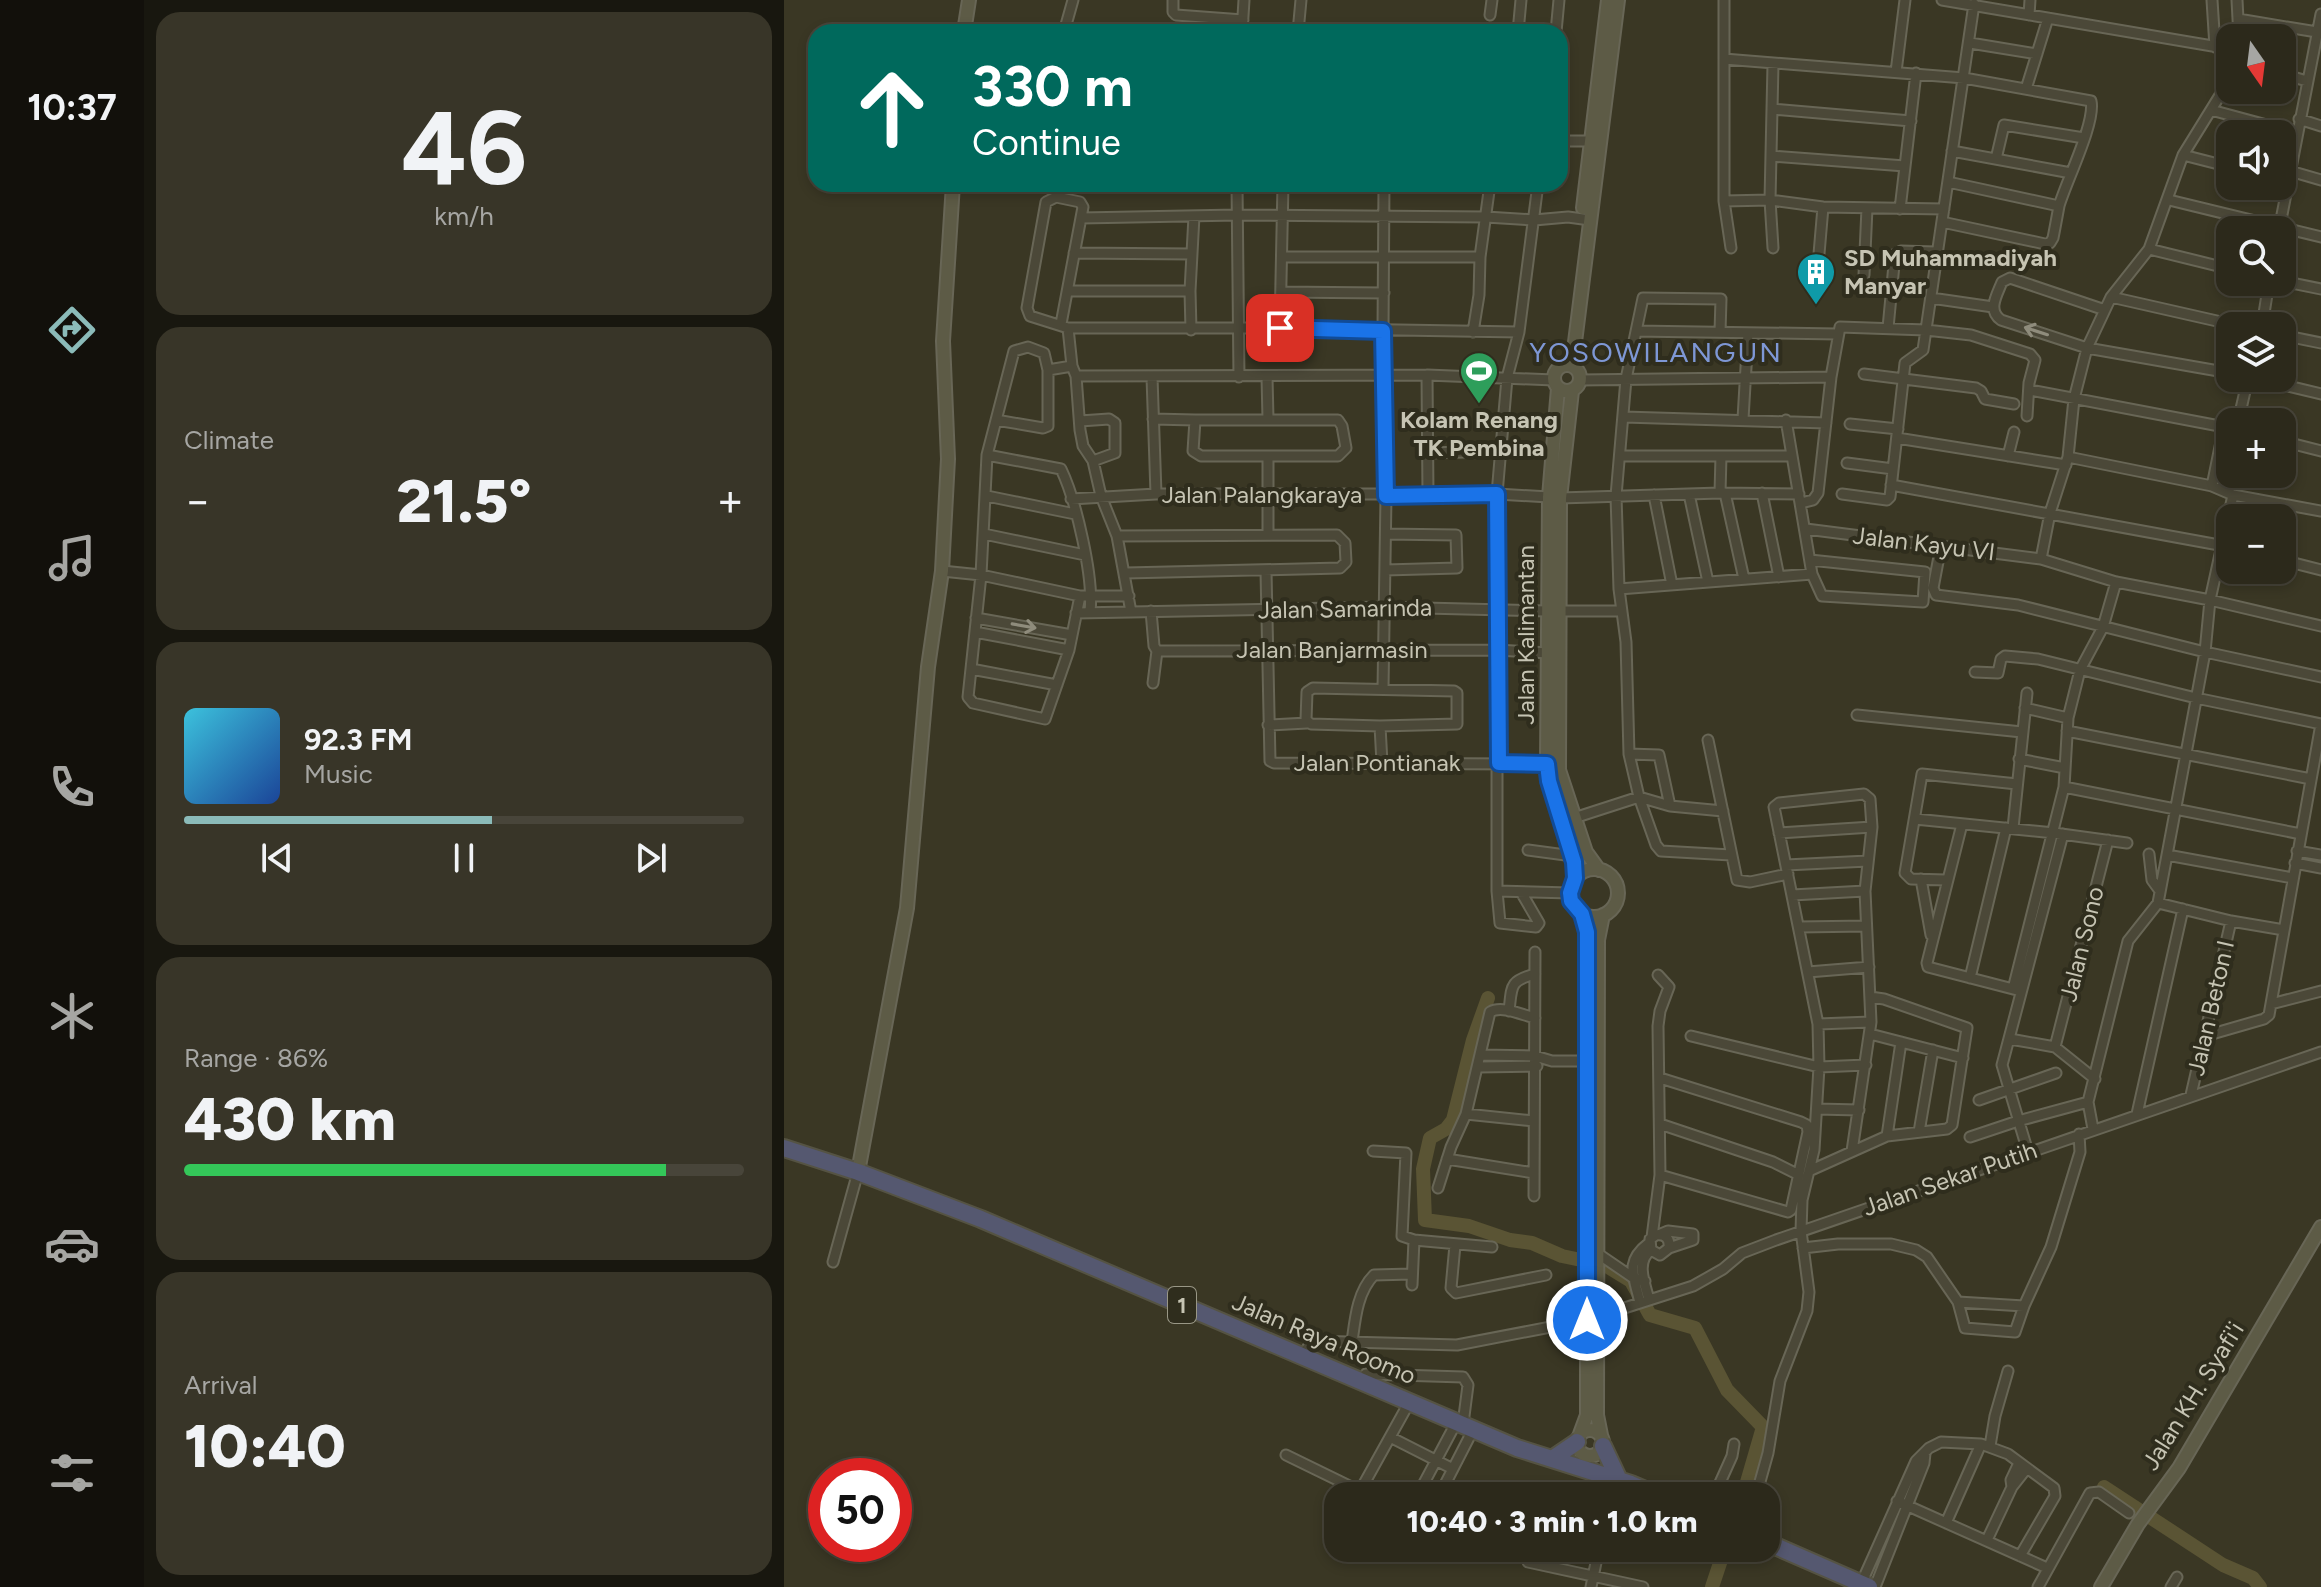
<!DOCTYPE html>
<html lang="en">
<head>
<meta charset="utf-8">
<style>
  body { margin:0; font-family:Figtree,sans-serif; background:#383528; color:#f1f3f6; height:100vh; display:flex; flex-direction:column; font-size:30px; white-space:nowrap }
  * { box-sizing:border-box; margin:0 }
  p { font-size:26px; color:#a6a6a3 }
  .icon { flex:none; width:44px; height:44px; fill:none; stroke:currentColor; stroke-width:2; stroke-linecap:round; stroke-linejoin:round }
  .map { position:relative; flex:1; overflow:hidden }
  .details { display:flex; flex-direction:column; gap:12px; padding:12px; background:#18170f; width:640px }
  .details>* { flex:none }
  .top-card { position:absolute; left:24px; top:24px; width:760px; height:168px; border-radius:24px; box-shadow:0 4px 12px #0003,0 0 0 2px #48453a; background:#00695c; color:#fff; overflow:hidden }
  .needle { width:52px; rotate:166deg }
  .controls { position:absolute; left:1432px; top:24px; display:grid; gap:16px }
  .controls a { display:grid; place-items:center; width:80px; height:80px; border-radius:16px; background:#2c291b; box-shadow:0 4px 12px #0003,0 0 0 2px #48453a; font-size:40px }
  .speed { position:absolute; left:24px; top:1458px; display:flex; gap:16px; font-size:40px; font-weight:700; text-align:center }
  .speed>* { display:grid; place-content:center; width:104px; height:104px; border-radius:50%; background:#2c291b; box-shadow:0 4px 12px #0003,0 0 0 2px #48453a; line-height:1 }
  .speed .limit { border:12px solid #d22; background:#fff; color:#111 }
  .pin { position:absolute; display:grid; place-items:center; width:68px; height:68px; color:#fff; margin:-34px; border-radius:16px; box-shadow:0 4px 12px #0006 }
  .me { position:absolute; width:88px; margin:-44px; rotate:0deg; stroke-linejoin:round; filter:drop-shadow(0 0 6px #0008) }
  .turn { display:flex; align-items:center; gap:28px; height:168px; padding:0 32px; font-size:36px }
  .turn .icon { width:104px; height:104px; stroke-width:2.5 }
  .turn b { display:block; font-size:56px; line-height:68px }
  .big { font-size:60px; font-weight:800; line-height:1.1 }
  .details .tile { flex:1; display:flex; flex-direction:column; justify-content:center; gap:12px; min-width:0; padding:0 28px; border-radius:24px; background:#383528 }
  .details .dial { align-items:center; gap:0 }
  .dial b { font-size:104px; line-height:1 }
  .song { display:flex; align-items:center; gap:24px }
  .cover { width:96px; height:96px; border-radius:12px; background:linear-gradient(135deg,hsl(190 70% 55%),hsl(220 70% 35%)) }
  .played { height:8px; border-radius:4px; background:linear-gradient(90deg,#8bbbb9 55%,#48453a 55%) }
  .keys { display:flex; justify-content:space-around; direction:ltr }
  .heat { display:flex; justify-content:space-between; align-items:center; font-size:44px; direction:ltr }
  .charge { height:12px; border-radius:6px; background:linear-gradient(90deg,#34c759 86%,#48453a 0) }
  .trip { position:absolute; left:540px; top:1482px; width:456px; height:80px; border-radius:24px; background:#2c291b; box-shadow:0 4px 12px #0003,0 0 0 2px #48453a; font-weight:800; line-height:80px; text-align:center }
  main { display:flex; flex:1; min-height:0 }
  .dock { display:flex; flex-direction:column; width:144px; justify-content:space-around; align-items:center; background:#12100b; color:#a6a6a3 }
  .dock .icon { width:56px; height:56px }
  .dock .active { color:#8bbbb9 }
  .dock b { font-size:36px; color:#f1f3f6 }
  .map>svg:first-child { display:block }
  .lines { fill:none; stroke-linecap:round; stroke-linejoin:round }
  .river { stroke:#5a5434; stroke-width:14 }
  .street-casing { stroke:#686656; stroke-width:13 }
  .secondary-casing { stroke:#686656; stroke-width:16 }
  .highway-casing { stroke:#555343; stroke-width:20 }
  .street { stroke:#4b4838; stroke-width:9 }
  .secondary { stroke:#5d5b46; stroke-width:12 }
  .highway { stroke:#555870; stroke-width:16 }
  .oneway { stroke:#8f8c7c }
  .route-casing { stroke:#114b97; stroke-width:20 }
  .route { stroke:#1a73e8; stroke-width:14 }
  .labels { text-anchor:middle; stroke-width:8; stroke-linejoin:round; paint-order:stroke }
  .shield { fill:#2f2d1d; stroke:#999786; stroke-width:2 }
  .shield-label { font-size:22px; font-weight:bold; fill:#c6c4b3 }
  .poi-label { font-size:24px; font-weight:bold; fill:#c6c4b3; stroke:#2f2d1d; text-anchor:start }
  .street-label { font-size:24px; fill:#c6c4b3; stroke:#2f2d1d }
  .quarter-label { font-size:28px; letter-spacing:2px; fill:#7e97d5; stroke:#2f2d1d }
</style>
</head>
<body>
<main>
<nav class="dock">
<b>10:37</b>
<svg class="icon active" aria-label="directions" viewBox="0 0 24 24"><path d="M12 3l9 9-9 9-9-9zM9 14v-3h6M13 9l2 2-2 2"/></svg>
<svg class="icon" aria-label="music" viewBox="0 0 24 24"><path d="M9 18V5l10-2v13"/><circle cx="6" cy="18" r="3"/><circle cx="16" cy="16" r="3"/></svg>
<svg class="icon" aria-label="phone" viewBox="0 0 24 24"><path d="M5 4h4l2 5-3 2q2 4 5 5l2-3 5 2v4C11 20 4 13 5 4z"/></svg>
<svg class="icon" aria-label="climate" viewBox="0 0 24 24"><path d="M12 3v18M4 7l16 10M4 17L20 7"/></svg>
<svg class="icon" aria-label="car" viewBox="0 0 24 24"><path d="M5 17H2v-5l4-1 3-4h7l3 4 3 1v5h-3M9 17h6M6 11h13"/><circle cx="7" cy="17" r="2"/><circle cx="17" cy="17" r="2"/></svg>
<svg class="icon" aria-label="filters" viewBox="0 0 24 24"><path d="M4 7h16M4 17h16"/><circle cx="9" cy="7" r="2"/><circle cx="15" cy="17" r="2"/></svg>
</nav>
<section class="details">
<div class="tile dial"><b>46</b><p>km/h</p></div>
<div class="tile"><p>Climate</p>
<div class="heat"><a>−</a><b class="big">21.5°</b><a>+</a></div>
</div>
<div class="tile">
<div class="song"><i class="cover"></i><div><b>92.3 FM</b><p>Music</p></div></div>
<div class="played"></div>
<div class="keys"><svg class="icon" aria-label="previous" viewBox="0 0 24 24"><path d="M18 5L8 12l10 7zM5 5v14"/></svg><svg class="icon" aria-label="pause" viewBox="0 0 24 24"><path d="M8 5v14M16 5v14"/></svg><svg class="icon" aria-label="next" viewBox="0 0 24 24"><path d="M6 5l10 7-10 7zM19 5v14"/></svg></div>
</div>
<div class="tile"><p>Range · 86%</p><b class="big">430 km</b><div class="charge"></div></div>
<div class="tile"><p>Arrival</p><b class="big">10:40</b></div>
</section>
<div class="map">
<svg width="1537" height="1587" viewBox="0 0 1537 1587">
  <rect width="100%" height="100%" fill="#3a3724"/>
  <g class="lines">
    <path class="river" d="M704,998L689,1040L669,1120L662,1129L646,1138L639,1169L641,1220L685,1226L726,1240L748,1243L778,1256L821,1265L847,1281L866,1315L911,1328L943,1390L979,1427L959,1496
      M1320,1487L1439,1565L1469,1578L1476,1587
      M928,1587L941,1548"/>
    <defs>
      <path id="street" d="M389,0V12L392,15L459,20
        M940,0V201L947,248
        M1158,0L1446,49
        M1428,0L1431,47
        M1453,0L1455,38
        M706,15L708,0
        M1245,15L1246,0
        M1454,19L1533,32
        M280,32L289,0
        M458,32L460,0
        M514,32L517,0
        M734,32L737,0
        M772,32L775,0
        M1186,43L1253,54
        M940,59L1180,78L1307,101C1312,122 1282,182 1275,206C1273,217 1271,228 1269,238L1266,243L1261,244L1158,222
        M989,64L986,200L989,248
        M1112,72L1121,0
        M1498,74L1523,81
        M1242,89L1264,18
        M988,109L1127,121
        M1427,110L1512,133
        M1515,119L1537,126
        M776,141H807
        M1168,151L1287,173
        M1399,155L1446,167
        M987,156L1121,166
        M1212,159L1220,125L1300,138
        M1506,171L1537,180
        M1164,182L1275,206
        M453,184L455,377
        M754,184L735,332L723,378L713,494V891L786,893
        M1385,200L1537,237
        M940,201L986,200L1039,207L1160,209
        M1116,209L1132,73
        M297,218L453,215L702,217L750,220L784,217L806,220
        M1495,230L1537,14
        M1365,249L1446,269
        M290,253L408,254
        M499,257H696
        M1080,275L1083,208
        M1498,281L1537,289
        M1032,289L1039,207
        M285,291H406
        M497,292L600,293
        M1327,297L1455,326
        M1147,298L1209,307
        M1321,310L1226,278L1218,282C1213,295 1203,310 1217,320L1303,348L1446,373
        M277,324L299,207L296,202L272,197L262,202L243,308L246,316L284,328H496L735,332
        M1478,326L1485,282
        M284,328L288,366L292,376L296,430L299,446L309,461L317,496L333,536L347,612L600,607L764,611
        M496,328L499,184
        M1104,328L1111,254L1117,251L1152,252
        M407,330L406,291L410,216
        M852,331L1053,334
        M689,332L695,295L696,257L706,184
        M936,332L937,299L859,298L842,379L832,496L835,589L842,642L845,754L855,797L872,845L877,851L947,855
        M1498,335L1537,343
        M264,370L288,366
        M1080,374L1192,388L1197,391L1201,399L1230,404
        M643,375L644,495
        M292,376L643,375L770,380
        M368,377L372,494
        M483,377L484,419
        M1471,378L1537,394
        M796,380L1047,377
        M1246,390L1446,428
        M840,417L1042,423
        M369,419L411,420
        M959,419L964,333
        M212,420L259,428L264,426V370L260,353L244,347L230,351L203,455L197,575L184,697L189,703L261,719L285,650L296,596
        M411,420H554L558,426L562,448L554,456H417L409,451Z
        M1002,420L1028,574L1038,596L1139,602L1141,572L1026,560
        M296,421L325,419L331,423V453L309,461
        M1454,422L1464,378
        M1066,424L1114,429
        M1113,438L1282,465
        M1498,441L1537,451
        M644,453L718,451
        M203,455L277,469C292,500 310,578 306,611
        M836,456H1008
        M1224,456L1230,432
        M1284,457L1428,486L1449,495L1537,511
        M484,458V534
        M1063,463L1109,469
        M1107,485L1446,547
        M1428,486L1440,427
        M936,493L937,456
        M941,493L960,579
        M978,493L995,577
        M905,494L924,582
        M1058,494L1103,500L1106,497L1121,363L1139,350L1190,4
        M870,495L888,585
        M203,496L291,514
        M776,498L936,493L1015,494
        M287,499L372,494H713L765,497
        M1017,503L1029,500L1034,493L1047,377L1056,327L1142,330L1187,335L1246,354L1251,360L1245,383L1243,416
        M1022,529L1257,559L1332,582L1426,600L1537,626
        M200,534L301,555
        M333,536L553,535L561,543L562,562L556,568L342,573
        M1157,546L1149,588L1152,595L1234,605L1421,652L1537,677
        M1257,559L1266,513L1284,457L1290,399L1303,348L1327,297L1365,249L1399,155L1446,79
        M1498,560L1537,570
        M601,570L673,568L672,535L602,534
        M158,571L197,575L296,596H345
        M482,571L486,761L490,763L763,764
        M835,589L1028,574
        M367,611L370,646L373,651L714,650L764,653
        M776,611H837
        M292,613L347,612
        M192,618L288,635
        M191,632L285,650
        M187,669L273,685
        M1191,672L1214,673L1217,659L1221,656L1254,659L1412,698L1537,724L1485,1015L1480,1019L1421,1036
        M369,683L373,651
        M529,688L670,691L673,693V724L596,726L527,724L522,720L523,692Z
        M599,689L602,496L599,331L600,184
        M1241,708L1284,718
        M1073,715L1238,732
        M484,725L523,723
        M596,726L598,763
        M1283,731L1527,779
        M924,740L953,880L966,882L1004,874
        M845,754L875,755L886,806
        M1235,759L1281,768
        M1280,787L1517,834
        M790,818L855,797L886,806L939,811
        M1131,819L1270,833L1343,843
        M1178,824L1143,963L1144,967L1233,990
        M1229,828L1243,693
        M995,833L1088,827
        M744,850L789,856
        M1513,851L1537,855
        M1365,854L1368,880L1376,891
        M1383,855L1509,878
        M1511,863L1537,868
        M1002,865L1084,861
        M1137,879L1147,935
        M1162,880L1127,879L1121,873L1138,774L1233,784
        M713,891L716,923L752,927L755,923L737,892
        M1008,895L1081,891
        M1374,903L1447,921L1500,930
        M1015,927L1082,926
        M1024,972L1085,967
        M1186,978L1222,828
        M1229,989L1280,787L1284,718L1296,670L1319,627L1332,582
        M1487,1004L1537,991
        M725,1011C728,986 725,981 751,974
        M1034,1024L1087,1022
        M1086,1034L1179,1058
        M907,1036L1035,1067L1082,1065
        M1226,1039L1271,1047L1311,1079
        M1271,1047L1324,840
        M697,1055L751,1056L768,1061H807
        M695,1067L753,1066
        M1407,1095L1447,921
        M1195,1100L1272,1073
        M1033,1109L1075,1110
        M682,1114L750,1121
        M1353,1114L1399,909
        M876,1124L989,1162L1015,1175
        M1309,1129L1304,1102L1344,941L1374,903L1421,652L1426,600L1449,495
        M1135,1132L1149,1050
        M1103,1136L1117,1042
        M1186,1137L1234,1121L1304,1102
        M589,1151L622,1153L618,1236L630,1240L628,1285
        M1244,1152L1218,1065L1279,834
        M663,1159L750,1173
        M1025,1171L1103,1136L1163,1129L1168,1125L1183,1028L1100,999L1086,997
        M876,1175L1004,1212L1007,1210L1024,1132L1023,1125L1017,1122L876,1078
        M654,1188L667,1147L682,1114L706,1012C718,1005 738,1015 751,1018
        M750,1196L751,952
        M877,1234L884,1231L909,1234V1240L885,1248L876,1255L867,1250L866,1239L872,1235C882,1234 886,1239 885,1248
        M868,1237L876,1175L874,1026L876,1011L885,987L874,975
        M630,1240L708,1247
        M671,1245L667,1288L672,1293L762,1275
        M1019,1248L1054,1244H1107L1132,1250L1143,1257L1174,1302L1181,1328L1231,1332L1240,1306L1267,1247L1296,1152L1295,1134
        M813,1253L851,1279L861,1281
        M49,1262L74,1172
        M865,1300C861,1283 851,1262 867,1250
        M1174,1302L1240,1306
        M856,1303C850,1276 840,1262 865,1243
        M568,1342C571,1320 573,1292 590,1275L627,1274
        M519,1355L528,1341L673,1345L803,1320L909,1286L939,1269L958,1253L992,1240L1537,1052
        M580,1381L582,1374L679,1377L684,1385L679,1424
        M606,1437L669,1469
        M1206,1446L1211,1416L1224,1371
        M502,1455L586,1496
        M640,1483L673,1421
        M1228,1487L1227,1480L1235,1463
        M576,1491L626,1401
        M655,1496L690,1428
        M825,1496L829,1478
        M930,1496L948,1456L950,1444
        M972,1496L984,1453L996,1381L1023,1311L1025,1292L1017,1231L1018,1200L1030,1150L1035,1067L1034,1024L990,807L995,803L1080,794L1086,799L1088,827L1081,891L1087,1022L1068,1151
        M1113,1501L1263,1568
        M1162,1523L1197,1444
        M1203,1540L1228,1487L1243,1468
        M744,1562L859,1587
        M1077,1584L1132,1461L1145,1448L1157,1442L1197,1444L1224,1454L1270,1488L1271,1496L1236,1556
        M807,1587L815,1548
        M1091,1587L1140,1463L1141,1453
        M1254,1587L1306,1493L1315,1492L1345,1513
        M1387,1587L1393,1577"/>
      <path id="secondary" d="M180,32L185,0
        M799,208L824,0
        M770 378a13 13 0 1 1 26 0a13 13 0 1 1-26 0Z
        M788,366L834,0
        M774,388L765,497L763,764C766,804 790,838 791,878
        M788,391L776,498L775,770L802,852L815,870
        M786 893a24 24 0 1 1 48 0a24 24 0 1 1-48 0Z
        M74,1172L123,908L144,667L158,571L164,459L159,341L169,184
        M793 1443a13 13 0 1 1 26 0a13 13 0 1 1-26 0Z
        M796,1434L803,1415V941L798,914
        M817,1435L813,1415L814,940L819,915
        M1317,1587L1354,1524L1395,1468L1537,1227"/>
      <path id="highway" d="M0,1148L74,1172L197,1219L733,1448L847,1484L875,1496
        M819,1446L835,1480
        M768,1459L793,1442
        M982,1542L1085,1587"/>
    </defs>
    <use href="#street" class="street-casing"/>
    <use href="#secondary" class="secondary-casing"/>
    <use href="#highway" class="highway-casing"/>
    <use href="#street" class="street"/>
    <use href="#secondary" class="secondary"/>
    <use href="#highway" class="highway"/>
  </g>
  <defs><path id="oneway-shaft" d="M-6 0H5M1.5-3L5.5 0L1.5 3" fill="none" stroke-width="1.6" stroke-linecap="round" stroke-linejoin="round" transform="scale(2)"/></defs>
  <g class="oneway">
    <use href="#oneway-shaft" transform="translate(1252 331) rotate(-162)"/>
    <use href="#oneway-shaft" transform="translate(240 626) rotate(10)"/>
  </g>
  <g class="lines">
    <defs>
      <path id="route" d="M496,328L599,331L602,496L713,494L715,763L763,764L765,781L790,862L791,878L786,893L787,901L798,914L803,932V1320"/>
    </defs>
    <use href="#route" class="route-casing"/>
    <use href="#route" class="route"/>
  </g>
  <defs>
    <symbol id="building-pin" viewBox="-11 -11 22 30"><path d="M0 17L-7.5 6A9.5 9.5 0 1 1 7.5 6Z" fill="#0f9aa8" stroke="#2f2d1d"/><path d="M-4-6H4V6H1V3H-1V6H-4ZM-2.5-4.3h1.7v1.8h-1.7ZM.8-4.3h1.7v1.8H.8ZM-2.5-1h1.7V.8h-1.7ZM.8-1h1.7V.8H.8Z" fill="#fff"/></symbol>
    <symbol id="stadium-pin" viewBox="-11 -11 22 30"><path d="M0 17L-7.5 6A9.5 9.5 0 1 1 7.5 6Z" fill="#2e9e5b" stroke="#2f2d1d"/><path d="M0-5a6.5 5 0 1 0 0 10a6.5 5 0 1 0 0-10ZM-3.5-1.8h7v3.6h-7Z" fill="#fff"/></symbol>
  </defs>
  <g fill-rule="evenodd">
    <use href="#building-pin" x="1010" y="250" width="44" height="60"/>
    <use href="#stadium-pin" x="673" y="349" width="44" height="60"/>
  </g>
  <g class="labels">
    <rect class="shield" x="384" y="1287" width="28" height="36" rx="6"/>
    <g class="shield-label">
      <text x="398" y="1313">1</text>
    </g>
    <g class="poi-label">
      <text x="1060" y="266">SD Muhammadiyah<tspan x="1060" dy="28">Manyar</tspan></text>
      <text x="695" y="428" text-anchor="middle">Kolam Renang<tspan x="695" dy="28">TK Pembina</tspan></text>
    </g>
    <g class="street-label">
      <text x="478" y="503">Jalan Palangkaraya</text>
      <text transform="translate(1140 544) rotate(7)" y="8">Jalan Kayu VI</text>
      <text transform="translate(561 609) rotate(-1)" y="8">Jalan Samarinda</text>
      <text transform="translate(742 635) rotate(-90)" y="8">Jalan Kalimantan</text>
      <text x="548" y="658">Jalan Banjarmasin</text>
      <text x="593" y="771">Jalan Pontianak</text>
      <text transform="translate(1298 944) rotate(-76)" y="8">Jalan Sono</text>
      <text transform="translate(1427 1008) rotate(-77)" y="8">Jalan Beton I</text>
      <text transform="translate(1166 1179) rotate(-19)" y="8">Jalan Sekar Putih</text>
      <text transform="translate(540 1339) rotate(23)" y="8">Jalan Raya Roomo</text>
      <text transform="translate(1409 1396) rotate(-58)" y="8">Jalan KH. Syafi'i</text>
    </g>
    <g class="quarter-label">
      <text x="872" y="362">YOSOWILANGUN</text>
    </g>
  </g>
</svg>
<div class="controls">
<a><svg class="needle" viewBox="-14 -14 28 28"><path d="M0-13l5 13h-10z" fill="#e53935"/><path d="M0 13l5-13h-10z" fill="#a6a6a3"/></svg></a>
<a><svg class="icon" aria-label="sound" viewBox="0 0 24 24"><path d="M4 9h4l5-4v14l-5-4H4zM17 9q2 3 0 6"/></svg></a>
<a><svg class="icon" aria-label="search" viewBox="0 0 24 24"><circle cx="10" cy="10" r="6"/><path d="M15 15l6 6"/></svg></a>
<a><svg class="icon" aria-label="layers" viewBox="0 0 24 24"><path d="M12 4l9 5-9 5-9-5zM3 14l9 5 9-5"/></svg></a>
<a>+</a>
<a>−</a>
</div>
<div class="speed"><div class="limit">50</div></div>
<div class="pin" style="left:496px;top:328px;background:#d93025"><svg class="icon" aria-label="arrive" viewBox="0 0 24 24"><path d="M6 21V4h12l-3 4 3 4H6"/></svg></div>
<svg class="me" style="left:803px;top:1320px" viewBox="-20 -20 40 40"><circle r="17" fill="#1a73e8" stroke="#fff" stroke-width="3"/><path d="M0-11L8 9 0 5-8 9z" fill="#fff"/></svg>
<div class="trip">10:40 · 3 min · 1.0 km</div>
<div class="top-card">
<div class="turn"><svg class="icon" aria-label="ahead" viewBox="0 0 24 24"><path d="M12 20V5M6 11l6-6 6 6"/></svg><div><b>330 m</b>Continue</div></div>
</div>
</div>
</main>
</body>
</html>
